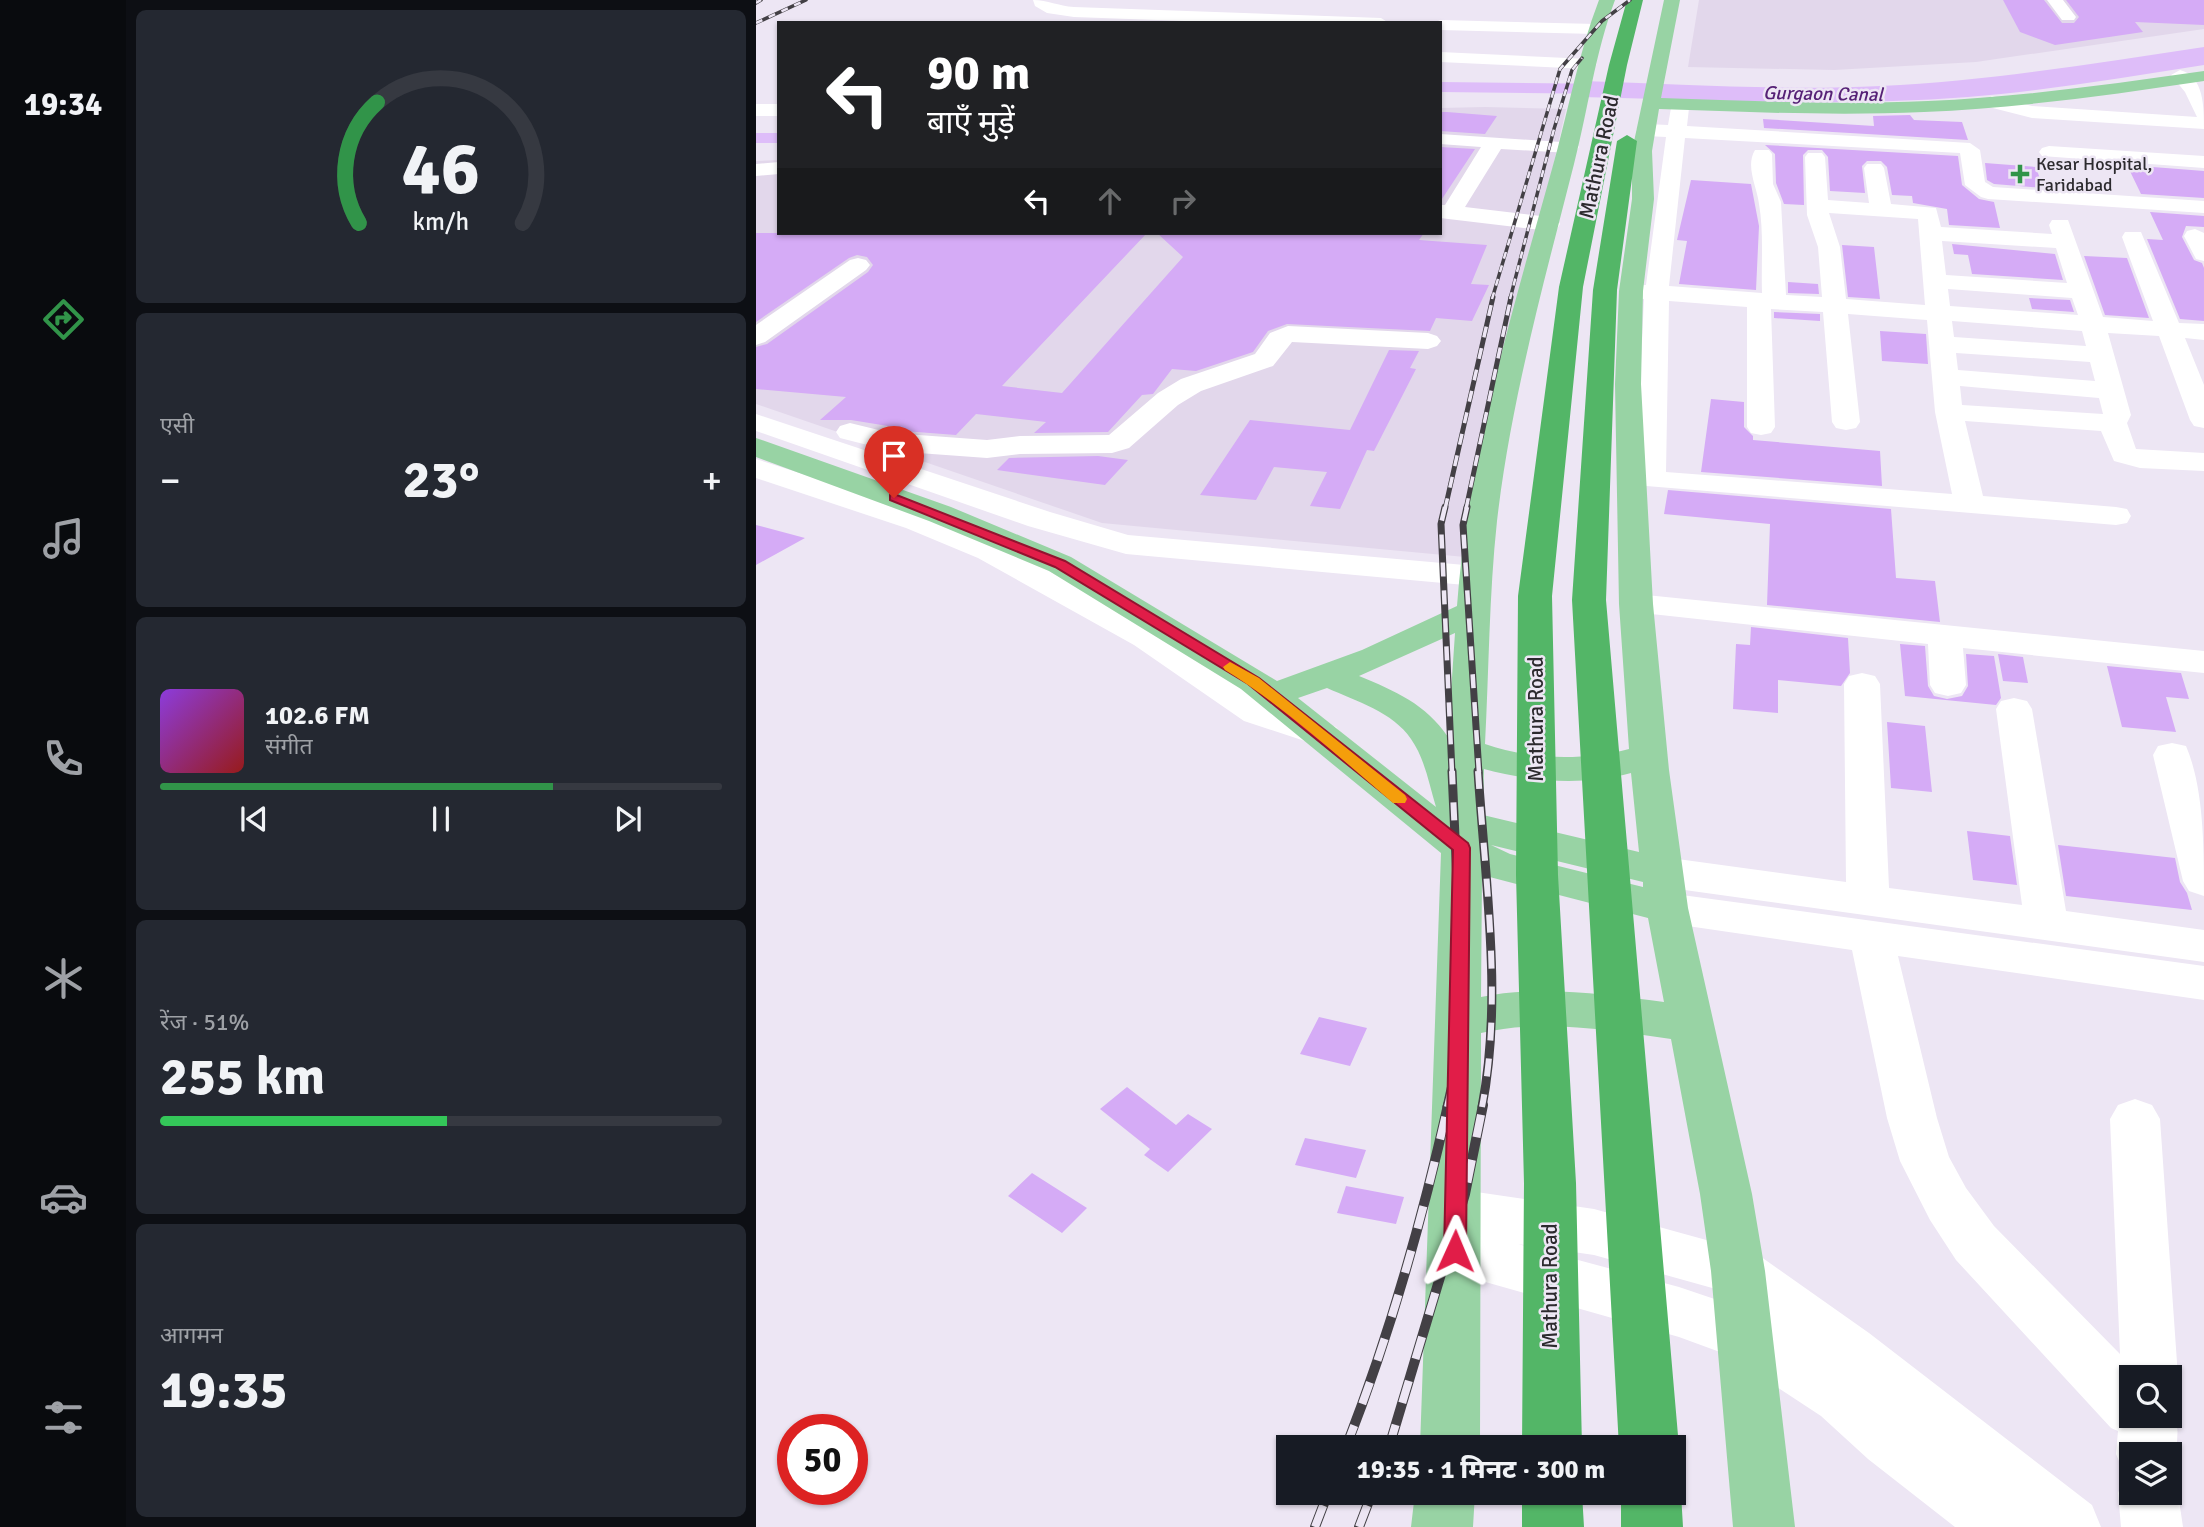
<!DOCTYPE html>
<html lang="hi">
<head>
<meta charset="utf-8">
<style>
  body { margin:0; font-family:Signika,"Noto Sans Devanagari",sans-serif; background:#242831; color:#f1f3f6; height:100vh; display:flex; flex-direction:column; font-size:26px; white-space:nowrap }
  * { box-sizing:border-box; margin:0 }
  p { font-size:23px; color:#9ea1a6 }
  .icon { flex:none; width:38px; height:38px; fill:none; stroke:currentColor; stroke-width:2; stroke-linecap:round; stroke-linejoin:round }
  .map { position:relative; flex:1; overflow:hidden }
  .sheet { display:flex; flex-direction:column; gap:10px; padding:10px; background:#0d0f14; width:630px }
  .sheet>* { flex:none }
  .guide { position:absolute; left:21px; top:21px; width:665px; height:214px; border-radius:0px; box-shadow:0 2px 5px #0004; background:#202124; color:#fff; overflow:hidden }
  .controls { position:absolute; left:1363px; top:1365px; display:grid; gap:14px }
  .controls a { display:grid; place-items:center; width:63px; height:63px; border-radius:0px; background:#171b24; box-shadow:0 2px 5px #0004; font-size:35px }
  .speed { position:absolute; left:21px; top:1414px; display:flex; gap:14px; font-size:35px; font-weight:700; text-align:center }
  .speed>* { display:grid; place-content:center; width:91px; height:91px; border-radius:50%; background:#171b24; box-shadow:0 2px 5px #0004; line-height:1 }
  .speed .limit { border:10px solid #d22; background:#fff; color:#111 }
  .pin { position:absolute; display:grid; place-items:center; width:60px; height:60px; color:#fff; margin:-72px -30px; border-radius:50% 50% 50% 0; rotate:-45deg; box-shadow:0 0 7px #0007 }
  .pin .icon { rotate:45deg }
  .me { position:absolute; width:77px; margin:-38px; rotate:1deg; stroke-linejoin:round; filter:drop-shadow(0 0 5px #0008) }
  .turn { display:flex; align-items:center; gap:24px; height:147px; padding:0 35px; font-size:32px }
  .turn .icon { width:91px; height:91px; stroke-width:2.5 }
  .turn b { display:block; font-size:49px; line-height:60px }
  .lanes { display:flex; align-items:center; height:66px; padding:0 35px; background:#0003; justify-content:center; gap:35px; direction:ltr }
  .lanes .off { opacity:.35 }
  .big { font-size:52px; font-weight:800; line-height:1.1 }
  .sheet .card { flex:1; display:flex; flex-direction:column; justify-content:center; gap:10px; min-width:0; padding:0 24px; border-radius:10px; background:#242831 }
  .sheet .dial { align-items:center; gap:0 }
  .dial svg { height:182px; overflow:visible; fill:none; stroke:#363941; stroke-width:7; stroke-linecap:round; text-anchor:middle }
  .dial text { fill:#f1f3f6; stroke:none }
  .song { display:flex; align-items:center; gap:21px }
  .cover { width:84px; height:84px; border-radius:10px; background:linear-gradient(135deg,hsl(270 70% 55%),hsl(0 70% 35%)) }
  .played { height:7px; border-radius:4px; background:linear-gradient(90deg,#319449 70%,#363941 70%) }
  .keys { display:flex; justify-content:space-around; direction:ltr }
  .heat { display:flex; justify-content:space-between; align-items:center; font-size:38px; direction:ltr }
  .charge { height:10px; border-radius:5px; background:linear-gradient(90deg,#34c759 51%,#363941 0) }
  .trip { position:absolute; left:520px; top:1435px; width:410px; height:70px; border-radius:0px; background:#171b24; box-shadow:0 2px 5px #0004; font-weight:800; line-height:70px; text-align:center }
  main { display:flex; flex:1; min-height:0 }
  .menu { display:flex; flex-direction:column; width:126px; justify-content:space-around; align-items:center; background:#090b0e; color:#9ea1a6 }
  .menu .icon { width:49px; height:49px }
  .menu .active { color:#319449 }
  .menu b { font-size:32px; color:#f1f3f6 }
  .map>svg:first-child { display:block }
  .built { fill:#e2d7eb }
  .water { fill:#debdf9 }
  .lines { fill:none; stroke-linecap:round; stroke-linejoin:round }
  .canal { fill:#debdf9; fill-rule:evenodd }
  .building { fill:#d5abf6 }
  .minor { fill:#fff; fill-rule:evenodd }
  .major { fill:#98d3a4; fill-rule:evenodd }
  .highway { fill:#53b667; fill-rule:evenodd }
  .rail-far4-casing { stroke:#434045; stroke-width:3.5 }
  .rail-far3-casing { stroke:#434045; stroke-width:5 }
  .rail-far2-casing { stroke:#434045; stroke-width:7 }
  .rail-far1-casing { stroke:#434045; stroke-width:9 }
  .rail-casing { stroke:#434045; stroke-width:10 }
  .rail-far4 { stroke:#ede6f4; stroke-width:2.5; stroke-dasharray:7; stroke-linecap:butt }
  .rail-far3 { stroke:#ede6f4; stroke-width:3.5; stroke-dasharray:11; stroke-linecap:butt }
  .rail-far2 { stroke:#ede6f4; stroke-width:4.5; stroke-dasharray:14; stroke-linecap:butt }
  .rail-far1 { stroke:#ede6f4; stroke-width:6; stroke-dasharray:18; stroke-linecap:butt }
  .rail { stroke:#ede6f4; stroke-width:8; stroke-dasharray:23; stroke-linecap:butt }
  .route { fill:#e11d48; stroke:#92132f; stroke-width:2 }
  .slow { fill:#f59e0b }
  .poi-dot { fill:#319449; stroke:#ede6f4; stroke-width:2.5 }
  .labels { text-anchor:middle; stroke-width:5; stroke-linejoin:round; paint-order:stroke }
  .far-poi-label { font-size:18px; fill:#2c2a2e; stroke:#ede6f4; text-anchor:start }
  .far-water-label { font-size:19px; font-style:italic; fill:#562176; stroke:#ede6f4 }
  .street-label { font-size:21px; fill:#2c2a2e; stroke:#ede6f4 }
</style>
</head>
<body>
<main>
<nav class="menu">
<b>19:34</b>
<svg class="icon active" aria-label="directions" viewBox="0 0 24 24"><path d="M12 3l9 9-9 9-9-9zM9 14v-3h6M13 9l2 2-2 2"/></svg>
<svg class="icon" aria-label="music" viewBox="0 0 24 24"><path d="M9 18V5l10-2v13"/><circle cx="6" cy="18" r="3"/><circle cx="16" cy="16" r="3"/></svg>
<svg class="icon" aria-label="phone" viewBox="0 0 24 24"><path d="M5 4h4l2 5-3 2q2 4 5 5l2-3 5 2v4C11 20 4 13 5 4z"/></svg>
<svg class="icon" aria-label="climate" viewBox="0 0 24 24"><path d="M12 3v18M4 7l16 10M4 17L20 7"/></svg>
<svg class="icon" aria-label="car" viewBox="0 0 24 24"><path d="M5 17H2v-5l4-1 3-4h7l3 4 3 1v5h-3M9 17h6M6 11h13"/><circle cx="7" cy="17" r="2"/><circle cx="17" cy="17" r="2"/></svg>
<svg class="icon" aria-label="filters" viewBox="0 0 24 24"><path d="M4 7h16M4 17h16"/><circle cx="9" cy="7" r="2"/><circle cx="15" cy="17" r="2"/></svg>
</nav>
<section class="sheet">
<div class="card dial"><svg viewBox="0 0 100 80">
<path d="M14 69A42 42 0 1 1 86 69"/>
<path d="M14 69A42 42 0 0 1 22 16" stroke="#319449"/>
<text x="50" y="56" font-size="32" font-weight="700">46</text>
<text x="50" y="72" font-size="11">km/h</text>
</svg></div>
<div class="card"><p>एसी</p>
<div class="heat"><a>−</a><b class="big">23°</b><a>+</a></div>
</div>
<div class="card">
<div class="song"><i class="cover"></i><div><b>102.6 FM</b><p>संगीत</p></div></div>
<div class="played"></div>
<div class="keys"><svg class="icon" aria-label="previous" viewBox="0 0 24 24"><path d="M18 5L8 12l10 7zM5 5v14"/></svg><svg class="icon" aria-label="pause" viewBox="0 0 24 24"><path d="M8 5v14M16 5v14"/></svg><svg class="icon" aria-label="next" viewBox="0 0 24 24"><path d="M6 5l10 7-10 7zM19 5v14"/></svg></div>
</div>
<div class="card"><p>रेंज · 51%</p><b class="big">255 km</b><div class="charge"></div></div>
<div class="card"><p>आगमन</p><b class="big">19:35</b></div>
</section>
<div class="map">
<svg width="1448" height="1527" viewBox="0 0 1448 1527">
  <rect width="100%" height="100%" fill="#ede6f4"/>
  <path class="built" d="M943,0H1448V29L1220,62L1078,70L932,67Z
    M729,107L810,109L709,557L346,523L0,404V161L23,160V233H684V108Z"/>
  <path class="water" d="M1448,47V65C1369,77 1291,91 1212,97C1083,107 953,100 825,97L827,81C926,84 1026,91 1125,86C1234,81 1341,63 1448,47Z"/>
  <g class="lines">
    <path class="canal" d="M684,82L860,84L868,89L860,94L684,92Z
      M0,133H23V143H0Z"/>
  </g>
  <path class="building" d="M1247,0H1288L1306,23H1318L1323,17L1310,0H1448V25L1379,22L1387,32L1299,45L1264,32Z
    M684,112H691L741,116L729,134L684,131Z
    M1154,115L1158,120L1206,122L1212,140L1008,128L1007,119L1118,126L1117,116Z
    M1009,145L1202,156L1206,185L1223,199L1238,202L1244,228L1193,225L1191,209L1157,203L1156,196L1136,195L1131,167L1125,161H1111L1106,166L1109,193L1074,191L1072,157L1066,150H1052L1047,155L1048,205L1028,204L1020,183L1019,154Z
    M684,147L719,149L684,202Z
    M1229,163L1280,167L1287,188L1238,184L1231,180Z
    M1371,165L1448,171V198L1385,194Z
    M935,180L995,184L1003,226L1000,290L923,284L931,241L921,240Z
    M1394,212L1448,216V227L1430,226L1426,237L1438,260L1446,263L1448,268V321L1424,319L1391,239L1407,240Z
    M0,233H391L246,386L306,393L427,257L401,233H668L663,240L731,245L715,284L733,285L716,321L680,318L674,331L531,324L512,331L497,352L440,371L416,369L397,394L386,395L352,432L278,433L290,422L220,414L200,435L135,430L138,427L95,420H64L90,397L0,389V347L11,344L112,272L117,265L111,257L101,255L93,258L0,322Z
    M1196,244L1299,254L1307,280L1216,274L1212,255L1198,254Z
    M1086,245L1118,247L1124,299L1092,297Z
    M1328,256L1371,258L1393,318L1349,315Z
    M1032,282L1062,284L1063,294L1032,293Z
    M1273,298L1314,300L1318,312L1276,309Z
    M1018,312L1064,314V321L1018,318Z
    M1124,331L1170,334L1172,364L1126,361Z
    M633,350L663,351L654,368L660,369L618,451L611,450L584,509L554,506L571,472L518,467L500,500L444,495L494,420L594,430Z
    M955,399L988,402V427L997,436V440L1124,451L1126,486L945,472Z
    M342,456L372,460L349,485L241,470L253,458Z
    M912,490L1135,509L1140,578L1179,581L1184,622L1011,605L1014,524L908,514Z
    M0,525L49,538L0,565Z
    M995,627L1092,638L1094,673L1085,686L1022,680V713L977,709L980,644L994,645Z
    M1144,644L1169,646L1172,686L1178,696L1191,699L1206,696L1212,686L1210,654L1238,656L1245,698L1240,705L1149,696Z
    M1242,654L1267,657L1272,683L1247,681Z
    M1351,666L1425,673L1433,699L1410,697L1420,732L1366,727Z
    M1131,722L1169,726L1176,792L1135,788Z
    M1211,831L1254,836L1261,885L1217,880Z
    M1302,845L1419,858L1424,882L1431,893L1436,910L1310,896Z
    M563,1017L611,1028L594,1066L544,1054Z
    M371,1087L420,1125L432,1114L456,1129L412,1172L388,1155L394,1149L344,1109Z
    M549,1138L610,1150L600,1178L539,1165Z
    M276,1173L331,1208L306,1233L252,1196Z
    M590,1186L648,1197L640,1224L581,1213Z"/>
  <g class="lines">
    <path class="minor" d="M277,0C292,0 302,6 318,7L625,18L633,23H485L318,17L291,13L279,6Z
      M1291,0H1307L1320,17L1318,20H1306Z
      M684,20L840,24L848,29L840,34L684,30V23H678Z
      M684,52L832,59L841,64L832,69L684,62Z
      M1424,70C1448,76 1448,107 1448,129L1276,118L1229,106L1227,102L1236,96L1276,106L1441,117L1429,92L1415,75Z
      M924,102L933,108L931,126L1214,143L1224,150L1229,182L1237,187L1448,201V213L1232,199L1225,197L1209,185L1204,153L929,138L913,286L1006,293C1005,264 1008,232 1003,204C1001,187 989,166 999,150H1013L1016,154L1017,184L1025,202L1030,295L1066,297L1062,247L1051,215L1049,157L1052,153H1066L1069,157L1072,200L1113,203L1108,168L1111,164H1125L1128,168L1135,204L1180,208L1185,227L1296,234L1293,225L1296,220H1312L1347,317L1397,321L1366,237L1369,232H1385L1423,323L1448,324V340L1429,338L1448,385V428L1438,426L1434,420L1403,336L1352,333L1375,415L1371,423L1380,449L1448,453V471L1384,468L1358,461L1345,431L1209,421L1227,496L1360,507L1371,509L1375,516L1371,523L1360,525L866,484L862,478L866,472L880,469L888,299L866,296L863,291L866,286L890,285L910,137L890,136L880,130L890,124L912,125L915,108ZM1073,213L1162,219L1169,305L1090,299L1084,247ZM1186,241L1300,248L1311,283L1190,275ZM1192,289L1316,298L1322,315L1194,306ZM913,301L991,307V427L995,433L1005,435L1015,433L1019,427L1015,309L1067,312L1076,422L1080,428L1090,430L1100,428L1104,422L1092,314L1171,320L1179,412L1196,494L910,472ZM1196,321L1326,331L1330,346L1198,337ZM1200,353L1334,362L1339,381L1202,370ZM1204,386L1343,398L1347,414L1206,405Z
      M0,104H23V116H0Z
      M684,134L820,143L823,147L820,151L813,153L745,149L709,207L793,217L801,219L804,224L801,229L793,231L684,218V205H689L725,147L684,144Z
      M1293,146L1448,156V168L1286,156L1283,152L1286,148Z
      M23,162V174L0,176V164Z
      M1439,229L1448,233V261L1440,259L1428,236L1431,231Z
      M102,258L110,260L114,265L110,270L9,342L0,345V325L94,260Z
      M532,326L672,333L681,336L685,341L681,346L672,349L536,342L517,366L445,391L422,405L373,448L356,453L264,454L231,458L135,451L84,438L80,432L84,426L94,423L135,433L231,440L264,436L353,435L402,393L425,379L499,354L514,333Z
      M0,414L294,512L372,535L720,566L732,569L736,576L732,583L720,586L370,554L272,526L0,431Z
      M0,459L172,514L244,544L402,631L514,705L580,727L586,735L580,743L567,747L488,721L378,645L222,558L150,528L0,478Z
      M880,594L1448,651V673L1207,648L1210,685L1205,693L1192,696L1179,693L1174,685L1172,644L868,611L863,604L868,597Z
      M1106,673L1119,676L1124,684L1133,888L1266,905L1240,709L1245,701L1258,698L1271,701L1276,709L1310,911L1448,930V962L907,887L892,882L886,872L892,862L907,857L1090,882L1088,684L1093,676Z
      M1416,743L1430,746C1448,788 1448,848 1448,896L1433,891L1427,881L1397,755L1402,746Z
      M911,893L1448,966V1000L1142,956L1181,1118L1193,1157L1210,1188L1238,1226L1364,1354L1354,1119L1362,1105L1379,1099L1396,1105L1404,1119L1422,1377L1414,1394V1377H1376V1416H1414V1397C1424,1420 1424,1444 1414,1468V1454H1376V1493H1414V1473L1422,1493L1427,1527H1365L1362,1493L1369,1475L1360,1454L1362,1431L1355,1428L1200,1260L1174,1220L1144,1161L1131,1118L1096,950L911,923L896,919L890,908L896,897Z
      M700,1189L838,1209L1001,1254L1113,1333L1336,1505L1345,1527H1199L1112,1459L1065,1416L972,1355L923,1337L680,1268L672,1251L680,1234L689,1231L682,1228L674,1212L682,1196ZM762,1244L838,1255L967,1291L994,1311L923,1287Z"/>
    <path class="major" d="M843,0H859C839,53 832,110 818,164C788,282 755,400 741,521C733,595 733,670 729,744C775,760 826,761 873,749L863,604L859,384L863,291L876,199V151L908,0H924L905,98C994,101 1083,105 1172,101C1264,97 1356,84 1448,71V81C1355,95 1262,108 1168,112C1080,116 991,112 903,109L896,151L898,199L887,291L885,384L897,604L913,770L932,908L996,1194L1009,1271L1039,1527H977L955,1271L944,1194L915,1039C852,1030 787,1019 725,1033L724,1447H664L685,853L485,689L293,571L173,521L0,457V438L195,507L315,557L521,681L606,650L701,606C712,457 756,313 796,169C812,113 822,54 843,0ZM699,633L692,737C670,704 639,691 603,676ZM571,688C600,701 637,712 655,739C669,759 673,784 680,807L542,698ZM728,769C777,782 826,786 875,773L883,852L727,815ZM735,845L887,882V887L754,854ZM726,875L892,918L908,1002C847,994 785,985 725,997Z
      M659,1493H719L717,1527H655Z"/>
    <path class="highway" d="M871,0H887L871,65L827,287L796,596L802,875L820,1183L826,1447H766L768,1183L760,875L762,596L803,287L853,65Z
      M871,135L881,141L861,290L850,600L923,1447L917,1460V1447H863L816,600L837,290L861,141Z
      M917,1473L925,1493L927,1527H865V1493H917Z
      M766,1493H826L828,1527H766Z"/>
    <defs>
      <path id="rail-far4" d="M0,3L5,0
        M0,23L50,0
        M736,299L804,69L846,21L874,0
        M754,299L798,129L816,70L826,58"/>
      <path id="rail-far3" d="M689,509L737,297
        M710,509L755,297"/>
      <path id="rail-far2" d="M689,507L685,524L696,773
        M711,507L707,525L723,773"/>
      <path id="rail-far1" d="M722,771C729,880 747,999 726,1107
        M691,1107L702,1058L705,969L696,771"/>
      <path id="rail" d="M590,1447C633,1337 666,1221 692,1105
        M633,1447L709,1194L727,1105
        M559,1527L572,1493
        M603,1527L616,1493"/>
    </defs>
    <use href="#rail-far4" class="rail-far4-casing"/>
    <use href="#rail-far3" class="rail-far3-casing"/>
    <use href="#rail-far2" class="rail-far2-casing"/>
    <use href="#rail-far1" class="rail-far1-casing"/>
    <use href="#rail" class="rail-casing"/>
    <use href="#rail-far4" class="rail-far4"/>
    <use href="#rail-far3" class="rail-far3"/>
    <use href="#rail-far2" class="rail-far2"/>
    <use href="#rail-far1" class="rail-far1"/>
    <use href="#rail" class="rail"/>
  </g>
  <path class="route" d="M138,494L309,561L503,678L712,843L714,848L710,1251L707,1258L699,1261L691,1258L688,1251L697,850L492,684L299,567L134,500V495Z"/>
  <path class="slow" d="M474,662L503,678L649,795L651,799L649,803H637C583,757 529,707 469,670L467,667Z"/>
  <path class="poi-dot" d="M1260.5 163.5h7v7h7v7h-7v7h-7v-7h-7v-7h7z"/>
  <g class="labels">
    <g class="far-poi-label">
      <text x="1280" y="170">Kesar Hospital,<tspan x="1280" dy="21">Faridabad</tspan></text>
    </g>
    <g class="far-water-label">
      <text transform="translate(1067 93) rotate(1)" y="7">Gurgaon Canal</text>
    </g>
    <g class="street-label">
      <text transform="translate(843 157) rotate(-78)" y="7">Mathura Road</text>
      <text transform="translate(780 719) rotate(-90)" y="7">Mathura Road</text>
      <text transform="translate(794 1286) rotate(-90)" y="7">Mathura Road</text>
    </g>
  </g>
</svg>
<div class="controls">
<a><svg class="icon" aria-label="search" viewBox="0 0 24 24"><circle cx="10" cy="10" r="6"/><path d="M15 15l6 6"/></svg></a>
<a><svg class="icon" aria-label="layers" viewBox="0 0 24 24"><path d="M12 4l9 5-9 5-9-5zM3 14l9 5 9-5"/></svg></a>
</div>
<div class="speed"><div class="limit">50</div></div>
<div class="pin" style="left:138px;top:498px;background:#d93025"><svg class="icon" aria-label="arrive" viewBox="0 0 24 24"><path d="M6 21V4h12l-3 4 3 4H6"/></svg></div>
<svg class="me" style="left:699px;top:1251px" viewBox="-20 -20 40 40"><path d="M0-17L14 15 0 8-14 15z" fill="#e11d48" stroke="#fff" stroke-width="4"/></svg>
<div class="trip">19:35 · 1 मिनट · 300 m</div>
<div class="guide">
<div class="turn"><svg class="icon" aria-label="left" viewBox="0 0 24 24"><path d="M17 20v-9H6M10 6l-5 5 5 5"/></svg><div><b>90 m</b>बाएँ मुड़ें</div></div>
<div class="lanes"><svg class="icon" aria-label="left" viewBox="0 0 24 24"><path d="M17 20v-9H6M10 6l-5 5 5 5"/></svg><svg class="icon off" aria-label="ahead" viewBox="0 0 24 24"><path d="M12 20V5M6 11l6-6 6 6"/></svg><svg class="icon off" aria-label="right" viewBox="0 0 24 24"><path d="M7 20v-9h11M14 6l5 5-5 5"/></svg></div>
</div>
</div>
</main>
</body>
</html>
